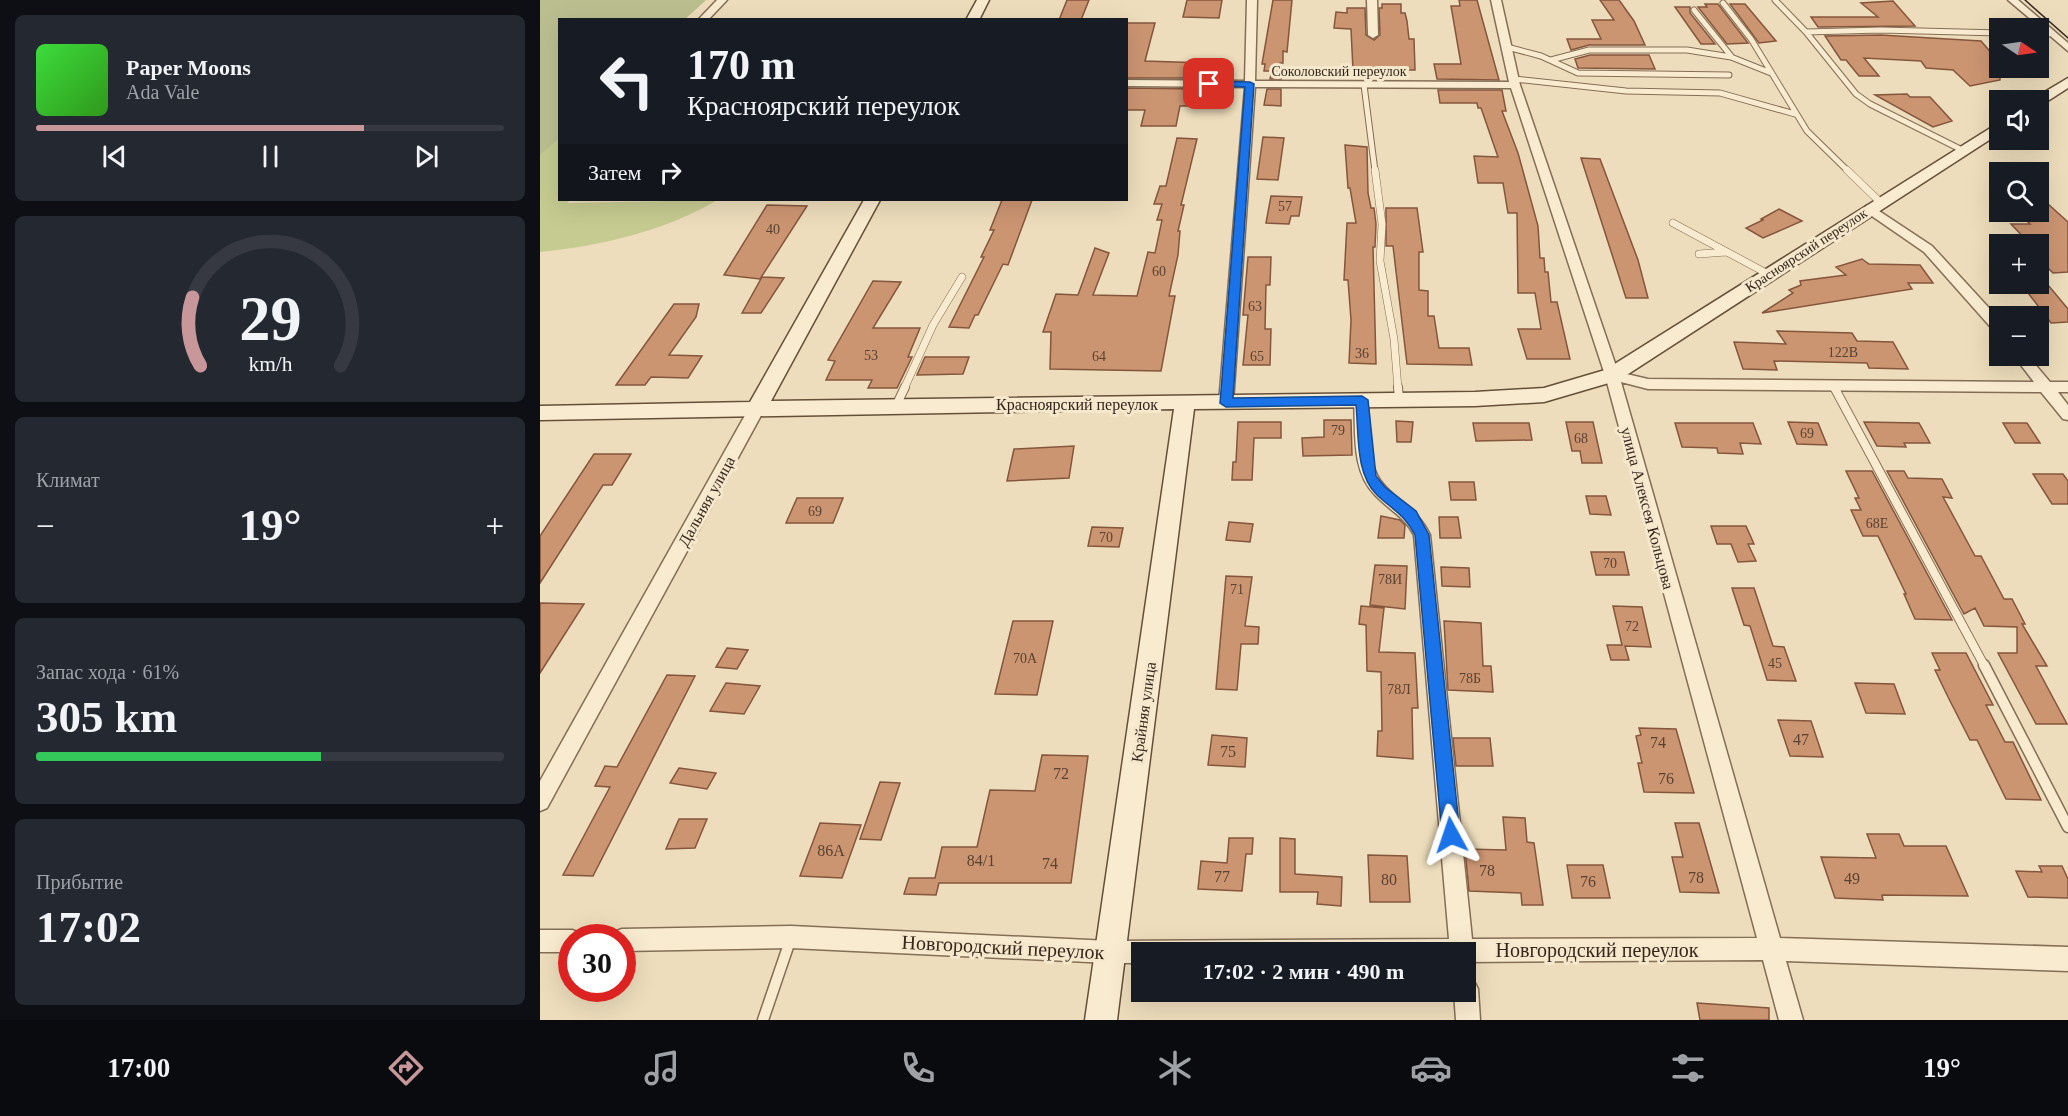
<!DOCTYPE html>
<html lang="ru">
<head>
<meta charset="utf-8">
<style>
  body { margin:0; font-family:"Times New Roman",serif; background:#242831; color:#f1f3f6; height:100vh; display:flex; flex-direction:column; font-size:22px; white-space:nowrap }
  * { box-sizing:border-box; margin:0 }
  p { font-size:20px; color:#9ea1a6 }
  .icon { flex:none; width:33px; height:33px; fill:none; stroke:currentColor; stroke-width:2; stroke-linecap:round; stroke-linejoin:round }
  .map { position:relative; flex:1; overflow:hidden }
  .sheet { display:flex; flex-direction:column; gap:15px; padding:15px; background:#0d0f14; width:540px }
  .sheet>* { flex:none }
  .hud { position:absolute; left:18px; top:18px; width:570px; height:183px; border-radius:0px; box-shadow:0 6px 24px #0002; background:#171b24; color:#f1f3f6; overflow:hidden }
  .needle { width:39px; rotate:103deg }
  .tools { position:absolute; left:1449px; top:18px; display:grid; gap:12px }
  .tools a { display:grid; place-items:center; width:60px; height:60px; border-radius:0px; background:#171b24; box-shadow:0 6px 24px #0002; font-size:30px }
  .speed { position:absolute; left:18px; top:924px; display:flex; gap:12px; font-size:30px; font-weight:700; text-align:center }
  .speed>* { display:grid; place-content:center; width:78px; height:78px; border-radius:50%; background:#171b24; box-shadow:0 6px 24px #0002; line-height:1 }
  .speed .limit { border:9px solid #d22; background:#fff; color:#111 }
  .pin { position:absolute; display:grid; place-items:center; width:51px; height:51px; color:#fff; margin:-26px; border-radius:12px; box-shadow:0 3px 9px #0006 }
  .me { position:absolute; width:66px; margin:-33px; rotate:355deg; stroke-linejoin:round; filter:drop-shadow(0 0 4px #0008) }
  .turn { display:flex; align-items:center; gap:21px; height:126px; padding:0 30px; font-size:27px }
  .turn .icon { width:78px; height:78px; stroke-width:2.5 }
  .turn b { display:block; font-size:42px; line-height:51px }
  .then { display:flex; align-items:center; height:57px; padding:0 30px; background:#0003; gap:12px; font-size:22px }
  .big { font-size:45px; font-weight:800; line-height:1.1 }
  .sheet .card { flex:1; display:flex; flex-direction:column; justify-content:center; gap:9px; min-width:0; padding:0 21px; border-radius:9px; background:#242831 }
  .sheet .dial { align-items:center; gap:0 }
  .dial svg { height:156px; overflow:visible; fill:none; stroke:#363941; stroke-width:7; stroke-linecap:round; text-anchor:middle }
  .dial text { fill:#f1f3f6; stroke:none }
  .song { display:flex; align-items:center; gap:18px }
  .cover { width:72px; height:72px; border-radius:9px; background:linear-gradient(135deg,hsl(120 70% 55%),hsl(110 70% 35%)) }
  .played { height:6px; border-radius:3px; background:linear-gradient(90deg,#c7979a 70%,#363941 70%) }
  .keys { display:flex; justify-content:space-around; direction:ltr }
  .heat { display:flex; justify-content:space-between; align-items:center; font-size:33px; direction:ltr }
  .charge { height:9px; border-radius:4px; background:linear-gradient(90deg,#34c759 61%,#363941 0) }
  .trip { position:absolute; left:591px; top:942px; width:345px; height:60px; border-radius:0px; background:#171b24; box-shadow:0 6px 24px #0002; font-weight:800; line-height:60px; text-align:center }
  .dock { display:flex; height:96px; justify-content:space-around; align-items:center; background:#090b0e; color:#9ea1a6 }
  .dock .icon { width:42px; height:42px }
  .dock .active { color:#c7979a }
  .dock b { font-size:27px; color:#f1f3f6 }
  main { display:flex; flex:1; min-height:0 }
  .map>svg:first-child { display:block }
  .green { fill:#c6cb91 }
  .cemetery { fill:#bbbf90 }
  .building { fill:#cc9572; stroke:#84563c; stroke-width:1.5 }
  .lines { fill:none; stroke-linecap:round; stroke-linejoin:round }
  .lane-far3-casing { stroke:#856e56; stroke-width:7 }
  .lane-far2-casing { stroke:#856e56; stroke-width:8 }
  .lane-far1-casing { stroke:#856e56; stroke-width:10 }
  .lane-casing { stroke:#856e56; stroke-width:13 }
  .street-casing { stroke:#856e56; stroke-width:3 }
  .secondary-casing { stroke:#664f39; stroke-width:3 }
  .lane-far3 { stroke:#f9ebcf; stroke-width:5 }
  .lane-far2 { stroke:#f9ebcf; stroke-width:7 }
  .lane-far1 { stroke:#f9ebcf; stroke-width:8 }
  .lane { stroke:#f9ebcf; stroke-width:10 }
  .street { fill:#f9ebcf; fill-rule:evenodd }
  .secondary { fill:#f9ebcf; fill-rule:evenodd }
  .tram { stroke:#34261b; stroke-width:1.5 }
  .route { fill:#1a73e8; stroke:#114b97; stroke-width:1.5 }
  .labels { text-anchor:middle; stroke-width:6; stroke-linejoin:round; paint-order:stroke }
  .far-street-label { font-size:14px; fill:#34261b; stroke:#f5e8cc }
  .number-label { font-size:14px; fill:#5a4231 }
  .street-label { font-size:16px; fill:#34261b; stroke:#f5e8cc }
  .near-number-label { font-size:16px; fill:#5a4231 }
  .near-street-label { font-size:20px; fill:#34261b; stroke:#f5e8cc }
</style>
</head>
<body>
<main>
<section class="sheet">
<div class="card">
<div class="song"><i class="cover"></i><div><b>Paper Moons</b><p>Ada Vale</p></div></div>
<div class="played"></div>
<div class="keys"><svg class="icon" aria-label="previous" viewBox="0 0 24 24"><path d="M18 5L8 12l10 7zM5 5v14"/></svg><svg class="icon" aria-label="pause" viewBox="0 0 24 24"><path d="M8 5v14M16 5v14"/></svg><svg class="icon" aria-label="next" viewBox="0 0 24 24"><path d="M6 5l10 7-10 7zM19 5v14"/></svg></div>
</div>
<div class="card dial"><svg viewBox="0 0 100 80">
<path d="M14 69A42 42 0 1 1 86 69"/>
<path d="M14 69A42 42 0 0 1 10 34" stroke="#c7979a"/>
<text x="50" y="56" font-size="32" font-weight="700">29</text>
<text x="50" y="72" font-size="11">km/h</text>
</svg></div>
<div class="card"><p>Климат</p>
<div class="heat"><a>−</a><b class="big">19°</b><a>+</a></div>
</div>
<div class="card"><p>Запас хода · 61%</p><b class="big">305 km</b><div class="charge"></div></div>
<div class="card"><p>Прибытие</p><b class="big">17:02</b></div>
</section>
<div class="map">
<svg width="1528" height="1020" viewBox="0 0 1528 1020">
  <rect width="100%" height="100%" fill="#edddbc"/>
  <path class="green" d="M0,0H166L145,19L20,20V200H30L27,203L176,200L174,202C121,232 60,246 0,252Z"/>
  <path class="cemetery" d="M0,0H166L145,19L20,20L19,138L0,155Z"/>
  <path class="building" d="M527,0H549L541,20H519Z
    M647,0H682L679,18L643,17Z
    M733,0H752L747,52L743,51V63H740L741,79H730L732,71H724L725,64H722Z
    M919,0H937L959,80L897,79L894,64H921L911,6H920Z
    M1060,0H1079L1094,21L1105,45H1049L1031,50L1027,39H1061L1052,20H1074Z
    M1353,1L1375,26L1278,27L1271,17H1338L1321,3Z
    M842,4H861V13H865L867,21L869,39H874L875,70H813L811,29L794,28L796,12L807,13V8H825L826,35L834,40L840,35L839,8H842Z
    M1165,4H1178L1208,43L1187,44L1158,7H1167Z
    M1190,4H1205L1236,41L1219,43Z
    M1135,7H1150V13L1175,44H1161Z
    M586,23H615L605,61L664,63L659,78H586Z
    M1341,35L1441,41L1460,63V80L1430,86L1413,70L1386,68L1381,61L1324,58L1339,76H1319L1306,60H1301L1285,36Z
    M1050,55H1109L1115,69L1038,68L1035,59Z
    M586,88L655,89L649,106H640L636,126H601L605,110H586Z
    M727,89H741V106L724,105Z
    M898,90H962L966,111H962L978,153L998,226L1000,258H1004L1005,272H1008L1011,302H1017L1030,359H987L978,329H1001L995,293H978L977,213H968L963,183H938L934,156L958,157L941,108H938L937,103H900Z
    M1367,94L1370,97H1390L1412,121L1393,127L1335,95Z
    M723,137L744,138L738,180L717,179Z
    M637,138L657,139L641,205H644L638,231H640L638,255L629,296H635L621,371L510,369L511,332H503L516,294L538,295L555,248L569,253L553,295L597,296L608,252L615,253L622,220H617L622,204H614L620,186H626Z
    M805,145L827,147L828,193L831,208H834L836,224L835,247H833L836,364L809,363L811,320L808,280H804L807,223H816L810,188H808Z
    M1041,158L1060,159L1098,260L1108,298H1086Z
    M1498,195L1528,222V272L1513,273L1498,258V244H1490L1471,224H1490L1478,212H1498Z
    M731,196L762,197L759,216H751L749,224L726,223Z
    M462,200H492L468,265L463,264L438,315H435L429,328L409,327L444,257H441L454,230H450Z
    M227,205L267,206L220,279L184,275Z
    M846,208H877L883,252H879V290L888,291V316H894L899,348H929L932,365L867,364L853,246H846Z
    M1239,209L1262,221L1223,238L1206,228L1223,220L1221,219Z
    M708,257H731L730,285H726L725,329H731L730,365H703L708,315H703Z
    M1322,259L1329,264L1380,265L1393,283H1368L1372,289L1222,313L1253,293L1249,290L1261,285L1260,281L1306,275L1296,267Z
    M222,277L244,278L221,313H202Z
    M333,281L361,282L333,328H380L368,357H372L357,388H328L332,380H286L295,361L288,360Z
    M1482,285H1508L1528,309V322L1511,323Z
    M134,304H159L156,317L129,355L162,356L148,378L111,377L105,385H76Z
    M1237,331L1312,333L1317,341L1353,342L1368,369L1329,368L1327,363L1234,361L1237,370L1203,369L1194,342L1246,344Z
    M385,357H429L423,374L377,375Z
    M784,420H811L812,455L763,456L762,438L784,437Z
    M856,421L873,422L871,442H857Z
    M698,422H741V438H714L712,480H692L693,462H696Z
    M1026,422H1053L1062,463H1042L1040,451H1032Z
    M1248,422L1278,423L1287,445L1257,444Z
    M1324,422L1379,423L1390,443H1364L1366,447L1337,446Z
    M933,423H989L992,440L936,441Z
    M1135,423H1213L1221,444L1200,443L1203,454L1178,453L1177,448L1142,447Z
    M1463,423H1487L1500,443H1475Z
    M534,446L529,478L467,481L474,449Z
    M54,454H91L72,485H63L0,583V536Z
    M1306,471H1332L1412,620L1375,619L1364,594H1366L1338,536H1323L1311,510H1321L1315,498H1319Z
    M1347,471H1364L1368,478L1402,479L1412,498L1403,497L1435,556H1441L1464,599H1472L1485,624H1482L1507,666H1496L1527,724H1496L1458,653H1477V627L1444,626L1435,608L1424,614Z
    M1493,474H1523L1528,481V504H1512Z
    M909,482H934L936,500H911Z
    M1046,496H1066L1071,515L1050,514Z
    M257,498H303L293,523H246Z
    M841,516L860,520L865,525L864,538H838Z
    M899,517H918L921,538H900Z
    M689,522L713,524L710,542L686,540Z
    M1171,526H1206L1214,544H1208L1216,561L1198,562L1191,544H1177Z
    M552,527L583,528L579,547L548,546Z
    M1051,552H1084L1089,575H1056Z
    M835,565L867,566L865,609L830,605Z
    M901,567L929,568L930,587L902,586Z
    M686,576L712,577L705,626L719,627L718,644H701L697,690L676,689Z
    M1192,588H1214L1233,646L1244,647L1256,681L1227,680L1210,626L1204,625Z
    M0,603L44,604L0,673Z
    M821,606L844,608L839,652L875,653L878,708H872L873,759L837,756L838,731H842L841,672L827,671L826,625L819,624Z
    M1073,606L1102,607L1111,647L1085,646L1089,660H1071L1067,645H1082Z
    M473,621H513L497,695L455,694Z
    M904,621L941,623L943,666H951L953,692L908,690Z
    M187,648L208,650L197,669L176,667Z
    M1392,653H1426L1453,705H1446L1465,742H1473L1501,800L1466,799L1437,740H1430L1408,697L1395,670H1400Z
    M127,675L155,676L53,876L23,875L70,787L55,786L65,766L77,767Z
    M186,683L220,686L204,714L170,711Z
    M1315,683L1354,684L1365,714L1326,713Z
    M1238,720L1271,721L1283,757L1250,756Z
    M1099,728L1136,729L1154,793L1104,792L1098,763H1102L1096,736L1101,735Z
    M672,735L707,738L705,767L668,765Z
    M913,738H950L953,766H916Z
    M502,755L548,756L531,883H399L396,895L364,894L369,878H395L402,847H437L450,790L495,791Z
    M139,768L176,773L167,789L130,783Z
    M340,782L360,783L341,840L320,839Z
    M963,817L985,818L987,842L994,843L1003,905H982L981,893L929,891L925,849L966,850Z
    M139,819H167L155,848L126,849Z
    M280,823L321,825L302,878L260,876Z
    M1135,823H1159L1179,893L1140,892L1132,857H1143Z
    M1327,834H1359L1364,846H1406L1428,896L1342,895L1343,900L1295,898L1281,857L1336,858Z
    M689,838H713L712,854H706L702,891L658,889L661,861L687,863Z
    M740,838L755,839V874L802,877L801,906L777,904L778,892H740Z
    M828,855L867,856L870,902H830Z
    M1027,865H1063L1070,898H1032Z
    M1499,866H1522L1528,879V898L1488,897L1476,871L1502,872Z
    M1157,1003L1229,1008V1020H1160Z"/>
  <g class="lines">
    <defs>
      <path id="lane-far3" d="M1235,0L1266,32L1316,94L1330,104L1422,150
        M1183,3L1211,39L1267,131L1308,171
        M1154,10L1191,56
        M1266,32L1341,30L1460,33
        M1498,33L1509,34
        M967,47L1001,56L1038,73L1189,75
        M1011,60L1049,50H1147L1191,57L1231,73
        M974,79L1086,91L1180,93L1255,114
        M824,85L835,171"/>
      <path id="lane-far2" d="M835,170L842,224L840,261L854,339L858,389
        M1307,170L1340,202
        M1133,223L1228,274
        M1159,254L1186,252
        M1293,385L1295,389
        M364,389L393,325L422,277"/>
      <path id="lane-far1" d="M858,387L859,400
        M1294,387L1445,667
        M356,406L365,387"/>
      <path id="lane" d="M1444,665L1528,827
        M223,1020L251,938"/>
      <path id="street" d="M177,0H187L168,20H158Z
        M707,0H717L715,81L969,82L951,0H961L980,85L1078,372L1108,379L1494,382L1474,356H1488L1510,382H1528V392H1518L1528,405V420L1523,419L1501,392L1108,389L1081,382L1240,938L1528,947V971L1246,961L1263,1020H1239L1223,960L926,962V952H602V963H570L251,948L82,951V938H72L74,932L82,929L251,926L570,941L909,939L874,535C865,517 848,509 835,495C811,471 816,432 814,401L821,396L828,401C830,424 826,460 840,480C856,502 876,506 890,535L932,939L1217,938L1065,375L971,88L715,87L693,403L686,408L679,403L705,87L586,86V80L705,81Z
        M827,0H837L838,35L833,38L828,35Z
        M1468,0H1478L1528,43V51Z
        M1330,205L1392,246L1460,320V333L1455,332L1384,252L1326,212V206Z
        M216,405L224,410L7,808L0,811V781L208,410Z
        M0,930H32L40,933L42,938H32V952H0Z
        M926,977L934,981L938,989L940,1020H916L914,992H926Z"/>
      <path id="secondary" d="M437,0H449L439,20H426Z
        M1528,78V88L1503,104L1498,105V100H1491Z
        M1460,122V133L1079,380L1004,402L935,406L654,409L577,1020H545L634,409L0,420V406L210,402L324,200H340L231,401L935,392L1004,388L1065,370Z"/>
    </defs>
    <use href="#lane-far3" class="lane-far3-casing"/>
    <use href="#lane-far2" class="lane-far2-casing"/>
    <use href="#lane-far1" class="lane-far1-casing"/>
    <use href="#lane" class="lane-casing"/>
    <use href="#street" class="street-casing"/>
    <use href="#secondary" class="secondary-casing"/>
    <use href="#lane-far3" class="lane-far3"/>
    <use href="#lane-far2" class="lane-far2"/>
    <use href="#lane-far1" class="lane-far1"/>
    <use href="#lane" class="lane"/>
    <use href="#street" class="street"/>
    <use href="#secondary" class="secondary"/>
    <path class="tram" d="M1485,0L1528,38"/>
  </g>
  <path class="route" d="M669,81L710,82L714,84L693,398L822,396L828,400L836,476L845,487L876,511L889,535L920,835L917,841L911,844L905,841L902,835L875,535C863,513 854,511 837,495C815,474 819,433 816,405L686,407L680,403L705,87L666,86Z"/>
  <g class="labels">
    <g class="far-street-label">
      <text x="799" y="76">Соколовский переулок</text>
      <text transform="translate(1266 250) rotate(-33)" y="5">Красноярский переулок</text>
    </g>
    <g class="number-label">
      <text x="745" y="211">57</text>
      <text x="233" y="234">40</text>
      <text x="619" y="276">60</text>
      <text x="715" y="311">63</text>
      <text x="1303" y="357">122В</text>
      <text x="822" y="358">36</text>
      <text x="331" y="360">53</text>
      <text x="559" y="361">64</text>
      <text x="717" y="361">65</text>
      <text x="798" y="435">79</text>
      <text x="1267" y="438">69</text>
      <text x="1041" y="443">68</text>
      <text x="275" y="516">69</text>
      <text x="1337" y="528">68Е</text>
      <text x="566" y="542">70</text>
      <text x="1070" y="568">70</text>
      <text x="850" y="584">78И</text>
      <text x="697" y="594">71</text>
      <text x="1092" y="631">72</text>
      <text x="485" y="663">70А</text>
      <text x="1235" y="668">45</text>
      <text x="930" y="683">78Б</text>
      <text x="859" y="694">78Л</text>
    </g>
    <g class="street-label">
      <text x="537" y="410">Красноярский переулок</text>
      <text transform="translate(166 501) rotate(-61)" y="6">Дальняя улица</text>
      <text transform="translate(1108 508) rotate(75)" y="6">улица Алексея Кольцова</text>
      <text transform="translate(603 712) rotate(-82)" y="6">Крайняя улица</text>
    </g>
    <g class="near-number-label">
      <text x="1261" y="745">47</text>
      <text x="1118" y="748">74</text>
      <text x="688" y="757">75</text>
      <text x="521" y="779">72</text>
      <text x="1126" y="784">76</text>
      <text x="291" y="856">86А</text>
      <text x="441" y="866">84/1</text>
      <text x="510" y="869">74</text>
      <text x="947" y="876">78</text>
      <text x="682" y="882">77</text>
      <text x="1156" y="883">78</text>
      <text x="1312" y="884">49</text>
      <text x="849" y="885">80</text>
      <text x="1048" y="887">76</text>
    </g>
    <g class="near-street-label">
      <text transform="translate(463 947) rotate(3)" y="7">Новгородский переулок</text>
      <text x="1057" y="957">Новгородский переулок</text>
    </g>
  </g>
</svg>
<div class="tools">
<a><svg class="needle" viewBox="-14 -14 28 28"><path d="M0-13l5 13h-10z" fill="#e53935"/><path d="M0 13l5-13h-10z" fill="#9ea1a6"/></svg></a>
<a><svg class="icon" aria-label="sound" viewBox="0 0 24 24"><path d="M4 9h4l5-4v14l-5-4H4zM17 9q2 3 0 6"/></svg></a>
<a><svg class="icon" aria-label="search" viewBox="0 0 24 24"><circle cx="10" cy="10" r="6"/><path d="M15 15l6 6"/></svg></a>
<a>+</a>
<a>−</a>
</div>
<div class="speed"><div class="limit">30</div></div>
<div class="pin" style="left:669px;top:84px;background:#d93025"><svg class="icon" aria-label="arrive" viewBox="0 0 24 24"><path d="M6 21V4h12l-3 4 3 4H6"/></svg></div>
<svg class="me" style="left:911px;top:835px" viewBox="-20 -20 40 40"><path d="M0-17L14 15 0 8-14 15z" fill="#1a73e8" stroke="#fff" stroke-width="4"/></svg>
<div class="trip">17:02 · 2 мин · 490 m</div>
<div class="hud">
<div class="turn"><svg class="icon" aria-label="left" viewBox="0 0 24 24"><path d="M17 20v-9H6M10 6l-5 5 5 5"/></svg><div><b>170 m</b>Красноярский переулок</div></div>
<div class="then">Затем<svg class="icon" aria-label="right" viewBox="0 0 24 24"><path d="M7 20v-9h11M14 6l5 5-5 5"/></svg></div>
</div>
</div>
</main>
<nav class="dock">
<b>17:00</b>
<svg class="icon active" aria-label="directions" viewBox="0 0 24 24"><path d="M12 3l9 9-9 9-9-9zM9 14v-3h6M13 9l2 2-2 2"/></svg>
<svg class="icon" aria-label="music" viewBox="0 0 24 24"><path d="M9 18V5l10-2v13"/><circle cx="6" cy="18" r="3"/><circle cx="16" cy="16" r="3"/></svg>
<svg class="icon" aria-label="phone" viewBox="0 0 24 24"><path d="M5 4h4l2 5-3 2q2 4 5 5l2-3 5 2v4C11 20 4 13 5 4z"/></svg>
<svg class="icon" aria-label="climate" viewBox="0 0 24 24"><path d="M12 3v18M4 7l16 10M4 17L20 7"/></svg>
<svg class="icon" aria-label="car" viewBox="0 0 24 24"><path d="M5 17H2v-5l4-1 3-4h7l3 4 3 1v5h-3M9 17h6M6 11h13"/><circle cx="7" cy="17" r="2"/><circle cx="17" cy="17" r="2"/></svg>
<svg class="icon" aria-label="filters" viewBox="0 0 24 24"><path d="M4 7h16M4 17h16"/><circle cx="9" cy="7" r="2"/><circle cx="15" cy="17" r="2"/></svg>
<b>19°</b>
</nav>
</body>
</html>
